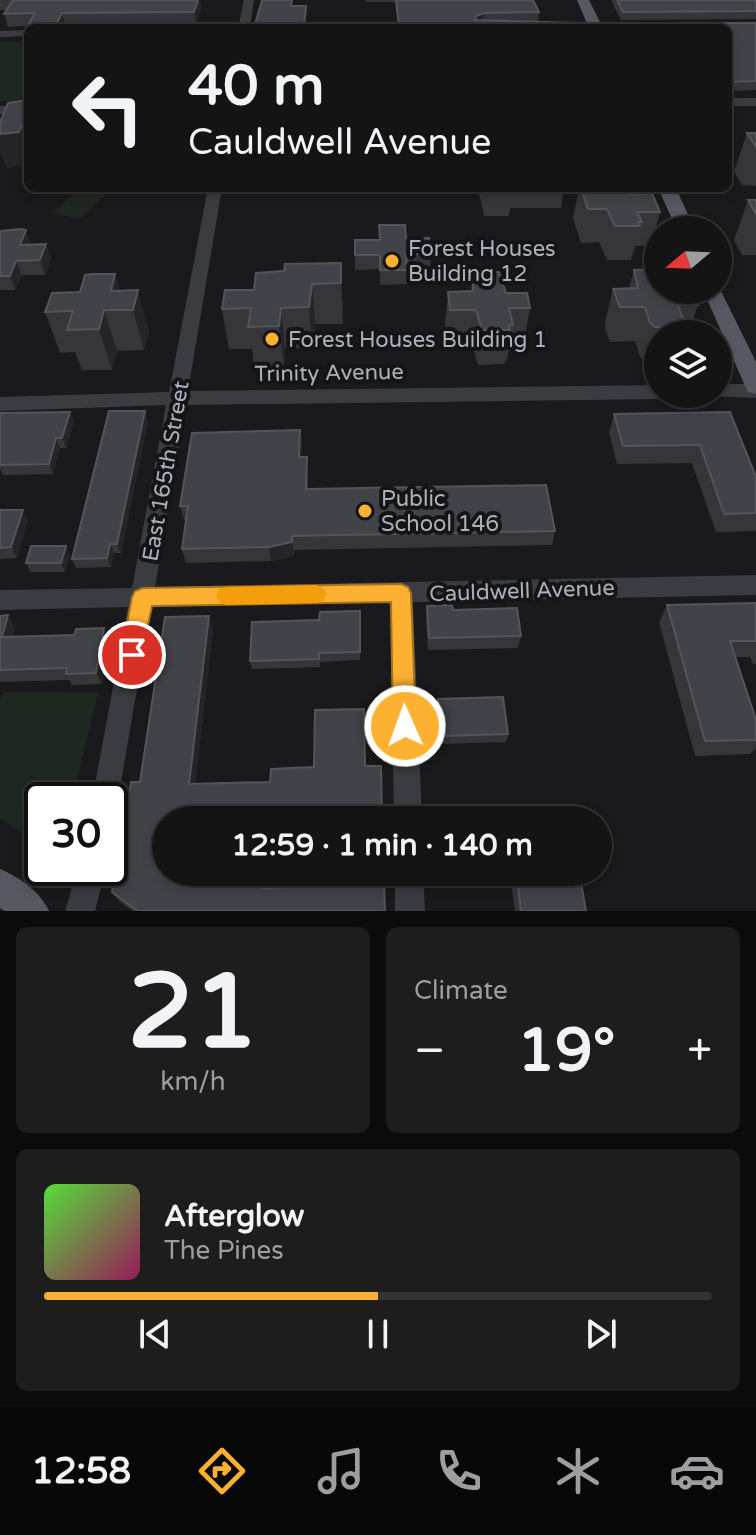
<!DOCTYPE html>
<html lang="en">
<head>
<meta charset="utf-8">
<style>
  body { margin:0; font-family:"Varela Round",sans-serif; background:#1d1d1e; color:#f1f3f6; height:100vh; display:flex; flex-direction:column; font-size:30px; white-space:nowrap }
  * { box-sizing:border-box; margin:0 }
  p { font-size:26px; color:#9d9ea0 }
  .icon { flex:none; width:44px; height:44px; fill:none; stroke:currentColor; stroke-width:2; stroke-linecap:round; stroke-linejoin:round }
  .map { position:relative; height:911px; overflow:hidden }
  .panel { display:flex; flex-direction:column; gap:16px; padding:16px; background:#0b0b0c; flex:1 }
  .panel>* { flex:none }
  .hud { position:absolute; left:24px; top:24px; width:708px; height:168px; border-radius:12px; box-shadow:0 4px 12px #0003,0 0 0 2px #333334; background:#141415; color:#f1f3f6; overflow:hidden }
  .needle { width:52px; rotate:251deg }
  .fabs { position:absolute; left:644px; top:216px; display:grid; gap:16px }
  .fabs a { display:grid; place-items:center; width:88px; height:88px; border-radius:50%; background:#141415; box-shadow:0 4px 12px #0003,0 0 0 2px #333334; font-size:40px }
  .speed { position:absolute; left:24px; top:782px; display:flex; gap:16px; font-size:40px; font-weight:700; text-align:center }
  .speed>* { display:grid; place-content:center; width:104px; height:104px; border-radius:50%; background:#141415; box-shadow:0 4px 12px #0003,0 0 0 2px #333334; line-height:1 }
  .speed .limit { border:4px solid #111; border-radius:12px; background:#fff; color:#111 }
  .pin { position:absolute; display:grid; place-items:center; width:68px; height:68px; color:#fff; margin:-34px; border:4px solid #fff; border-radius:50%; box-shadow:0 2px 8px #0007 }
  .me { position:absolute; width:88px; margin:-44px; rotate:358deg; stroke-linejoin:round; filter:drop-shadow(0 0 6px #0008) }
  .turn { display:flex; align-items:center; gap:28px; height:168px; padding:0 32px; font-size:36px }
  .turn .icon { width:104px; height:104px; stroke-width:2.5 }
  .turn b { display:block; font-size:56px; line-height:68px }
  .big { font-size:60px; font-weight:800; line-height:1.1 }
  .panel .tile { flex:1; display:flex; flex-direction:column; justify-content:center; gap:12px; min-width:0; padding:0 28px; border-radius:12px; background:#1d1d1e }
  .panel .dial { align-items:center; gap:0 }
  .dial b { font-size:104px; line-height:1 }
  .song { display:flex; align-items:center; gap:24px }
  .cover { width:96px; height:96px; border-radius:12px; background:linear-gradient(135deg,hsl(110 70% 55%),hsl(330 70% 35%)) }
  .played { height:8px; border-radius:4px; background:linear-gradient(90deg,#fcb132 50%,#333334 50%) }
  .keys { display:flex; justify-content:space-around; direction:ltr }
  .heat { display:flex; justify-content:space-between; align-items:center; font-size:44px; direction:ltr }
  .panel .tiles { flex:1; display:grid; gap:16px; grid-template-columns:1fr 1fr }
  .tile:last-child { grid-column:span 2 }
  .trip { position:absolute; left:152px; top:806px; width:460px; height:80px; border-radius:40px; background:#141415; box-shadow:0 4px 12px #0003,0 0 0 2px #333334; font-weight:800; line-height:80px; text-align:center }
  .tabs { display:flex; height:128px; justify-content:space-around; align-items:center; background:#080808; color:#9d9ea0 }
  .tabs .icon { width:56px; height:56px }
  .tabs .selected { color:#fcb132 }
  .tabs b { font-size:36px; color:#f1f3f6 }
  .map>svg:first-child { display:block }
  .green { fill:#1f2820 }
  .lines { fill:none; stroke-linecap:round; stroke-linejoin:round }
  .minor { fill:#3a3c41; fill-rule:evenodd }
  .major { fill:#565961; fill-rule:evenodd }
  .wall { fill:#36363a }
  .shaded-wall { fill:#252528 }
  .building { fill:#424348; stroke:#53555a; stroke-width:2 }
  .route { fill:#fcb132; stroke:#a47320; stroke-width:2 }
  .slow { fill:#f59e0b }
  .poi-dot { fill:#fcb132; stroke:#151517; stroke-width:3 }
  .labels { text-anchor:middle; stroke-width:8; stroke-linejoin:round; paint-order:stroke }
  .poi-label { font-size:22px; fill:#abb1bc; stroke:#151517; text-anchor:start }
  .street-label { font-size:22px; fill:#abb1bc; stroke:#151517 }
</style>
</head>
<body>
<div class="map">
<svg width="756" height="911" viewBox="0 0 756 911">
  <rect width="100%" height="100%" fill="#1a1a1c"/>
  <path class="green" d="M28,41V101H0V42Z
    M80,188L111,189L79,219L53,213Z
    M3,692L98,693L72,800H42V847L0,818V701Z"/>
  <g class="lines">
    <path class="minor" d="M244,0H254L250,28H238Z
      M648,23L652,24V28L546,27L552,24Z
      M28,30V36L0,37V31Z
      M728,98H756V106H728Z
      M0,106H28V114H0Z
      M208,188H222L188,391L658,385V394H666L658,399L186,405L155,587L756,575V595L413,602L422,820H394L390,602L151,607L118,800L115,810L110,811V800H92L128,607L0,610V590L132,588L166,405L0,411V397L169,392Z
      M718,384H756V398L711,396L718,394Z
      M78,868H106L95,911H65Z
      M395,872H423L425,911H395Z"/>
    <path class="major" d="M577,0H589L603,28H589Z
      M658,188H676L695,230H677Z
      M718,285L756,362V394L748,392L745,386L703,290H718Z
      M0,869C19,877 40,891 49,911H4L0,908Z"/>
  </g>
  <path class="wall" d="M0,0H200L201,8L196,25L66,26L28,28L27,47L23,34L28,26L8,27L4,14L7,10H0Z
    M366,0H533L539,12L538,21L398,25L395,2H366Z
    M611,0H756V19L621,20Z
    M756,23V90L728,91V28H623V25Z
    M747,133H756V186L742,185L734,172Z
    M478,188H564L561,208H510L509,216H484Z
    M579,188H627L630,194L660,212L651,246H635L631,260H607L599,242L581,243L573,218Z
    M748,200H756V255H742L734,240Z
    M0,232L32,245L46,244L51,259L45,275H22L15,290H0Z
    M406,238L431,254L430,268L407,269V284L380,285V269L355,270V240Z
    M341,263L343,324H315L312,348H285L284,367H254L252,349H229L222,309L284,271Z
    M634,270L658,290L698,305L688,334H658V361H644L640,357L635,341L610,342L605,328V323L613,289L629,288Z
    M473,272L530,308L524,343H510L507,360H506L505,364L478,365L472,345H448L445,326L448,292L471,291Z
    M115,274L120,291L149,331L144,350L117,351L112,370H82L75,352L60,353L45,312Z
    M730,412L756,477V531L716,532L692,463L617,464L609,433L614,414Z
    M0,413L74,421L66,448H60L53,474L3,475L0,469Z
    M148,421L121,553H114L111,567L76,568L72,559Z
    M300,430L302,444L301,457L308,471V489L555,531L552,545L294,550V556L271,561L186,563L182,549L186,520H184L180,506Z
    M0,510L28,521L17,558L0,559Z
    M70,555L65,572H31L26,563Z
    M756,603V664H753L750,657H736L756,720V748L750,754L695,756L659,622L667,605Z
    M427,606L453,610L521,636L518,648L428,650L426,619Z
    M360,611V660L320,662V667L252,669L250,661L319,620Z
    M0,616L15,628L13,637L74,635L104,628L110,640L102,684L72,685L69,680L0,682Z
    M213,630L195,784L270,782L365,766L382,820H166V872L265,888L385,911H133L120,902L112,892L140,782Z
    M438,699L508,734L506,742L440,744L437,707Z
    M516,872L586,911H515L511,883Z"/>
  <path class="shaded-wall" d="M198,0H200L201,8L196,25L194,12Z
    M62,13L66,26L65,28H54Z
    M484,13L483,22L475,28L476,16Z
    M28,111V165L6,168L0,151V134Z
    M26,230L32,244L20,245Z
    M46,244L51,259L45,275L40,260Z
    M16,261L22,275L15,290L10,276Z
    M341,263L343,304V324L341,283Z
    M115,274L125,310L111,291Z
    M312,284L315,324L312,348L309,307Z
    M138,290L149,331L144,350L133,310Z
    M281,308L285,348L284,367L279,326Z
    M104,310L117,351L112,370L99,329Z
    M145,411L148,421L121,553L117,544Z
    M70,412L74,421L66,448L62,438Z
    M300,430L302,444L300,471L299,457Z
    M56,438L60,448L53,474L49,464Z
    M307,457L308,471L307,503L306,489Z
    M23,510L28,521L17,558L11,547Z
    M292,536L294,556L271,561L269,547Z
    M110,544L114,553L111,567L107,558Z
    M66,546L70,555L65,572L61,563Z
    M8,615L15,628L9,649L2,637Z
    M209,616L213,630L194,796L189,784Z
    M104,628L110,640L102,684L96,673Z
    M262,872H266L265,898L261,888Z"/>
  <path class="building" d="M13,0H198L194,12L62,13L54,28H28V34H23L35,13L4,14Z
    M262,0H292L291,6H306L304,28L362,27L359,28H254Z
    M396,0H533L539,12L484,13L476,16L475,20L577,23L579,28H364V26L399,25Z
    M617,0H756V11L623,12Z
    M625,23H756V81L728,82V28H625L623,25Z
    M28,100V111L19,132L0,134V122L8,103Z
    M747,133H756V147Z
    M581,188H627L630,194L652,193L660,212H637L642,222H638L640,226H615L607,209H588Z
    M748,200H756V214Z
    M379,225H405L406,238H429L431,254H406L407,270H380V255H355V240H380Z
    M21,229L26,230L20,245L46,244L40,260L16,261L10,276H0V232L1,231Z
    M341,263V283L312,284L309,307L281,308L279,326L248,327L251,308L222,309L225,290H254L256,273L284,271L285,264Z
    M658,269V290H692L698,305H678L684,322H681L683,327H655L650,323L645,307H620L613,289L638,288L634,270Z
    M473,272H499L506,293H527L530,308H509L513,325H509L510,330H482L476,310H450L448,292L473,291Z
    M93,274H115L111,291L138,290L133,310H104L99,329L67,330L73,311L45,312L52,293L80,292L85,275Z
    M109,411H145L117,544H110L107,558L72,559Z
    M70,412L62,438H56L49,464L0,465V413Z
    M730,412L756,477V513L724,514L700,445L623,446L614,414Z
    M300,430L299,457H307L306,489L546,485L555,531L292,536V542L269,547L182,549L188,506H180L192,433Z
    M0,510H23L11,547L0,548Z
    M31,546H66L61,563H26Z
    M756,603V641H730L756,720V740L705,741L667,605Z
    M452,605L453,610L517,608L521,636L429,638L427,606Z
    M360,611V652L319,653V659L250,661L252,622L319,620L320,612Z
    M8,615L2,637L74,635L76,629L104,628L96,673L66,674L67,668L0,670V616Z
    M209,616L189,784L270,782L271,769L314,767L315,710L364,709L365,766H381L382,818L316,820H166V872H262L261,888L362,886V882H384L385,911H138L112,892L131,782H140L165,617Z
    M503,697L508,734L441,736L438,699Z
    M516,872H579L586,911H521Z"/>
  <path class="route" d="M401,584L408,587L411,593L416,726L413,734L405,738L397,734L393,726L391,602L152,606L140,662L132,665L124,662L121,655L132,597L135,591L143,588Z"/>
  <path class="slow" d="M316,585L323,588L327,594L323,601L316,603L226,605L219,602L216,596L219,589L226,587Z"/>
  <g class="poi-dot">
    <circle cx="392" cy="261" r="8"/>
    <circle cx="272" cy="339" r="8"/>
    <circle cx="365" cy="511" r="8"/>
  </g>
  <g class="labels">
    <g class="poi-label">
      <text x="408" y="256">Forest Houses<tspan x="408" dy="25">Building 12</tspan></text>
      <text x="288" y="347">Forest Houses Building 1</text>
      <text x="381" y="506">Public<tspan x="381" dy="25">School 146</tspan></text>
    </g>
    <g class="street-label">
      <text transform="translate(329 372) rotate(-1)" y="8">Trinity Avenue</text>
      <text transform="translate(165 471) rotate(-80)" y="8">East 165th Street</text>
      <text transform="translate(522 590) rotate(-2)" y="8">Cauldwell Avenue</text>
    </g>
  </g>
</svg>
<div class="fabs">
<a><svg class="needle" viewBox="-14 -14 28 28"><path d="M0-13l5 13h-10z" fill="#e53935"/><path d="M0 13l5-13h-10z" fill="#9d9ea0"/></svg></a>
<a><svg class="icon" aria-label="layers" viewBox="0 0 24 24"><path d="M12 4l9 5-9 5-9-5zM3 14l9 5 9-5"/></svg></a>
</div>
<div class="speed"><div class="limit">30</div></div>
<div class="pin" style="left:132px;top:655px;background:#d93025"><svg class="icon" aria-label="arrive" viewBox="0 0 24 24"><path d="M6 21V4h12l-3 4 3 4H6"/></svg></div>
<svg class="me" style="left:405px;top:726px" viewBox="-20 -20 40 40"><circle r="17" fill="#fcb132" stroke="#fff" stroke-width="3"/><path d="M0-11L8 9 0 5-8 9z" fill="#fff"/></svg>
<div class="trip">12:59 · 1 min · 140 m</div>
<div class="hud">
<div class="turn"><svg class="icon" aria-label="left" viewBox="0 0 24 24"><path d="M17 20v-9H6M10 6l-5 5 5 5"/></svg><div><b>40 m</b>Cauldwell Avenue</div></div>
</div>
</div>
<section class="panel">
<div class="tiles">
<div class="tile dial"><b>21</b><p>km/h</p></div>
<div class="tile"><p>Climate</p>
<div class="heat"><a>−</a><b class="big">19°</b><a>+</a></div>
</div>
<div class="tile">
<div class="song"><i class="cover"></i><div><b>Afterglow</b><p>The Pines</p></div></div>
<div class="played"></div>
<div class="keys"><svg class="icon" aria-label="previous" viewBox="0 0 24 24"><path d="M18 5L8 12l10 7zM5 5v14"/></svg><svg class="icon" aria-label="pause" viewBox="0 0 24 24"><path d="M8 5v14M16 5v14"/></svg><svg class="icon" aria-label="next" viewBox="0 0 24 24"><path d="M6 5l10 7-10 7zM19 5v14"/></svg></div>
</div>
</div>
</section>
<nav class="tabs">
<b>12:58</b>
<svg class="icon selected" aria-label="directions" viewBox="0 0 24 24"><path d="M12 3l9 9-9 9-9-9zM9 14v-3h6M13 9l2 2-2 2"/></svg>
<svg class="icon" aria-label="music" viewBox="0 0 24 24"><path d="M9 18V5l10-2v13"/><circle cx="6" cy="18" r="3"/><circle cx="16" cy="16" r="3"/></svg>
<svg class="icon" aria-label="phone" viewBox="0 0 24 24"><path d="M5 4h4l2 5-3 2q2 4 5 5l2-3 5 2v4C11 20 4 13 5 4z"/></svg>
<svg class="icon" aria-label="climate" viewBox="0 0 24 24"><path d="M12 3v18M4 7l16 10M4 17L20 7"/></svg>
<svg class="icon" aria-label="car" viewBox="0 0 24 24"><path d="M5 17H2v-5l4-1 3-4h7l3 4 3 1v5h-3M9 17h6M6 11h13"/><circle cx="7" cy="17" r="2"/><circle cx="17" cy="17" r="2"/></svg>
</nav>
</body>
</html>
